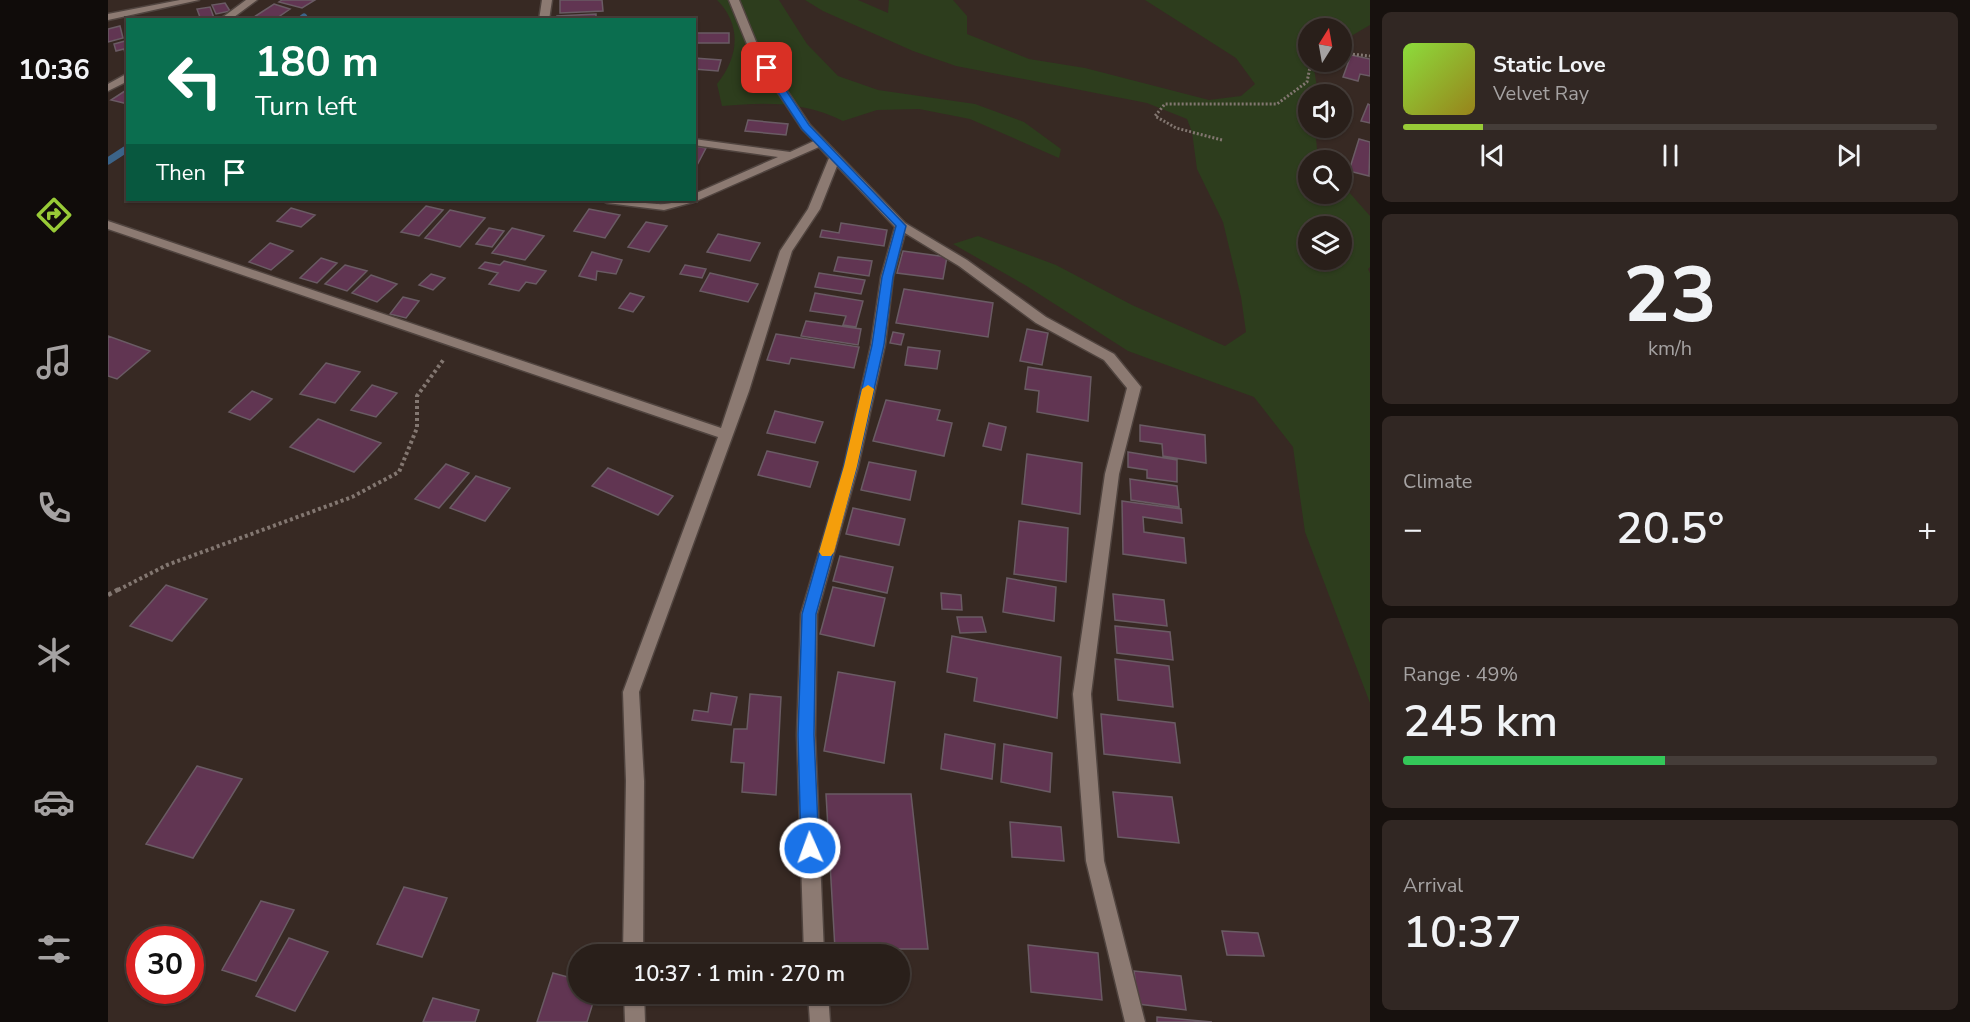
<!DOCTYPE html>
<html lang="en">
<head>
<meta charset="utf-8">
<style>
  body { margin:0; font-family:"Nunito Sans",sans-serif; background:#312723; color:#f1f3f6; height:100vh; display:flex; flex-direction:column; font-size:22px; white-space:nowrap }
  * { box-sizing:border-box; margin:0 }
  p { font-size:20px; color:#a5a2a2 }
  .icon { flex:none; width:33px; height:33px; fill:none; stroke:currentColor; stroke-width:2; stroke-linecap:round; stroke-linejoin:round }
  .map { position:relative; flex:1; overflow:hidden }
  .panel { display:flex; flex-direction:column; gap:12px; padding:12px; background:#17110e; width:600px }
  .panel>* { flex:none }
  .banner { position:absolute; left:18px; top:18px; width:570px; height:183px; border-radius:0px; box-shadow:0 2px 4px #0004,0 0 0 2px #453d39; background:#0b6e4f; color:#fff; overflow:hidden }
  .needle { width:39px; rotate:11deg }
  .controls { position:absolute; left:1190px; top:18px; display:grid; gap:12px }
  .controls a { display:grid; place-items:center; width:54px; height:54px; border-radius:50%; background:#291f1a; box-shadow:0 2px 4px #0004,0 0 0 2px #453d39; font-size:30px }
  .speed { position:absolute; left:18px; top:926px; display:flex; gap:12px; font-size:30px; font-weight:700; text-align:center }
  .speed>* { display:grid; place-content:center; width:78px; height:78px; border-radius:50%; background:#291f1a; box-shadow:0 2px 4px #0004,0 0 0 2px #453d39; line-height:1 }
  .speed .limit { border:9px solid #d22; background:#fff; color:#111 }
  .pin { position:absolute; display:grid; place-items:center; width:51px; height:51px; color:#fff; margin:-26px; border-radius:12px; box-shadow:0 3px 9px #0006 }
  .me { position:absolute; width:66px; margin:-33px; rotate:358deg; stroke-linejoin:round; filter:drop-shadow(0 0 4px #0008) }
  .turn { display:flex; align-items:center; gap:21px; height:126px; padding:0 30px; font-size:27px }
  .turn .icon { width:78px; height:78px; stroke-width:2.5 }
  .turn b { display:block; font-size:42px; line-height:51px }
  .then { display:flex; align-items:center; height:57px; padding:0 30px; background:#0003; gap:12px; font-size:22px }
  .big { font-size:45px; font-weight:600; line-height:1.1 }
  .panel .widget { flex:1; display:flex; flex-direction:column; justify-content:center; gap:9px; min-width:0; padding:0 21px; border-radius:9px; background:#312723 }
  .panel .dial { align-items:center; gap:0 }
  .dial b { font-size:78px; line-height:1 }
  .song { display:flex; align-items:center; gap:18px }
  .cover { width:72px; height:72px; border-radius:9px; background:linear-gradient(135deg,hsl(90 70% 55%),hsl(50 70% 35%)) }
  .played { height:6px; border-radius:3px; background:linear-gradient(90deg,#98cb37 15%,#453d39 15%) }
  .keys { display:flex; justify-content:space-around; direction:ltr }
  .heat { display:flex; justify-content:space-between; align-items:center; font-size:33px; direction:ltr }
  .charge { height:9px; border-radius:4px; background:linear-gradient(90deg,#34c759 49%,#453d39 0) }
  .trip { position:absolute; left:460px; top:944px; width:342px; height:60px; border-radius:30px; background:#291f1a; box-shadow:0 2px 4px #0004,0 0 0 2px #453d39; font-weight:600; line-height:60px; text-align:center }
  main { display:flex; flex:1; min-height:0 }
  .dock { display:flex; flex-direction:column; width:108px; justify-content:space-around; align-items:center; background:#100c0a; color:#a5a2a2 }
  .dock .icon { width:42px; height:42px }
  .dock .selected { color:#98cb37 }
  .dock b { font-size:27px; color:#f1f3f6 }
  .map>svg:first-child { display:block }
  .green { fill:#2d3d1d; fill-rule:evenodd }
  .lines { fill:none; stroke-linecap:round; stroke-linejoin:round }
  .stream { stroke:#3c6489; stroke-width:7 }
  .building { fill:#613552; stroke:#6a5b64; stroke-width:1.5 }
  .minor-casing { stroke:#50443f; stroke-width:3 }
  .path-far2 { stroke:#837771; stroke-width:3; stroke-dasharray:2 2; stroke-linecap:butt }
  .path-far1 { stroke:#837771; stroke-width:4; stroke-dasharray:3 3; stroke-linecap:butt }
  .path { stroke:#837771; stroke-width:4.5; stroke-dasharray:4 4; stroke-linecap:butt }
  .minor { fill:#8c7a72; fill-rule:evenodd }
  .route { fill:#1a73e8; stroke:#114b97; stroke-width:1.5 }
  .slow { fill:#f59e0b }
</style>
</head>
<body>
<main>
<nav class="dock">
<b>10:36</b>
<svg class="icon selected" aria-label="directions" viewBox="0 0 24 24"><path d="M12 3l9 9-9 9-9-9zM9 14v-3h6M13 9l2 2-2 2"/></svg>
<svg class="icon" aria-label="music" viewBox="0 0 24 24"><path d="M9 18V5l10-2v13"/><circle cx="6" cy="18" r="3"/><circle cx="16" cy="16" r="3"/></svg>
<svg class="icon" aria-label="phone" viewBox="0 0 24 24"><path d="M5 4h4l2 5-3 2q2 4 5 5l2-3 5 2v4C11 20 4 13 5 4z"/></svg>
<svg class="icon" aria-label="climate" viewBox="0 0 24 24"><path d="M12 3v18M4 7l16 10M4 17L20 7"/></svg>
<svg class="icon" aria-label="car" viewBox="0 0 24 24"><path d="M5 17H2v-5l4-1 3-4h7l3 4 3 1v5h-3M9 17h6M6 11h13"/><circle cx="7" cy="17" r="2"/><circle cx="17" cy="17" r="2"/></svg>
<svg class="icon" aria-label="filters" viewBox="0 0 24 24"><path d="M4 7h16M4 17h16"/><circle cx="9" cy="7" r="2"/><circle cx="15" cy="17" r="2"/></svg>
</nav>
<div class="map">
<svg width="1262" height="1022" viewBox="0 0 1262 1022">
  <rect width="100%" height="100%" fill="#372923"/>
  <path class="green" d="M609,0H671L699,44L730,76L770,90L867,104L916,122L953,149L951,158L862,119L811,109L769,110L735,121C696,101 657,102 614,106L609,84C631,57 634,25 609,0Z
    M697,0H750L780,13L781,0H845L859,16V34L921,59L977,68L1101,100L1133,96L1147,84L1128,58L1037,0H1262V25L1233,42V28H1200V62H1205L1210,94H1200V128H1207L1209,149L1217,160H1200V194H1233V183L1262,216V267L1260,269L1262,273V703L1197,532L1185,447L1146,397L1020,351L917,285L845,244L870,236L948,265L1024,305L1117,346L1138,332L1133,297L1115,222L1089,169L1084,132L1079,119L1039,103L848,66L805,51L715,11ZM1200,226H1233V260H1200Z"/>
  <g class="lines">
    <path class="stream" d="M192,20L196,17
      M0,161L20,148"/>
  </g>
  <path class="building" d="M174,0H207L194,8L171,2Z
    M452,0H494L495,11L452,13Z
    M117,3L122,11L108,14L104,5Z
    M166,4L182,9L166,20L146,17Z
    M102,7L106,18L93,20L89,9Z
    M488,14V20H449V16Z
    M12,26L15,38L0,42V29Z
    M586,33H621V43H586Z
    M17,41L20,52L17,53L16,49L8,51L6,44Z
    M1243,55L1262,59V76L1252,74L1250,81L1235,77Z
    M586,58L613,60L610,71L586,69Z
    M20,89V104L3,100Z
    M1260,104L1262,105V123L1253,121Z
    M640,120L680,124L678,135L637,131Z
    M1251,139L1262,142L1261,176L1241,171Z
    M586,146L598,148L586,171Z
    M318,206L335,210L311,236L293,232Z
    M183,208L207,215L193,227L169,221Z
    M481,209L512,215L497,238L466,231Z
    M342,210L377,218L352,247L317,238Z
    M538,222L559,226L541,252L520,247Z
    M733,223L779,230L776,246L712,237L714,230L731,233Z
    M381,228L396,231L384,247L368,244Z
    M404,228L436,236L417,260L384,253Z
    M610,234L652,243L642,261L599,252Z
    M162,243L185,251L163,270L141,262Z
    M795,251L839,257L835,279L789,273Z
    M484,252L514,260L508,274L489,271L488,280L471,276Z
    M730,257L764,261L761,276L726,271Z
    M213,258L229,263L209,283L192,278Z
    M396,261L438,271L428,284L418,282L411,291L381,284L390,273L371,268L377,262L392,265Z
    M237,265L259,271L239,291L217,284Z
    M577,265L598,269L594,278L572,274Z
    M602,273L650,284L640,302L592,291Z
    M711,273L757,280L753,294L707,287Z
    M323,274L337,278L325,290L311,285Z
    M263,275L289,284L269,302L244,293Z
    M796,289L885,303L880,337L788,323Z
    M522,293L536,297L525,312L511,308Z
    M707,293L755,301L748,327L735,325L738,316L702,311Z
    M295,297L311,301L298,318L282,314Z
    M698,321L753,329L750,345L693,336Z
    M919,329L940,333L934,365L912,361Z
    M785,332L796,334L793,345L782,343Z
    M668,334L751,347L746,368L683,358L681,364L659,360Z
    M0,336L42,351L9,379L0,376Z
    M800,347L832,351L829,369L797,365Z
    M218,363L252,372L227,403L192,394Z
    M920,367L983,377L980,421L929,412L931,391L917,389Z
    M264,385L289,393L268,417L243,410Z
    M144,391L164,399L142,420L121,412Z
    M778,400L832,410L829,420L844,423L836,456L765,441Z
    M667,411L715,422L707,443L659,433Z
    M210,419L273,443L246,472L182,447Z
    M881,423L898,427L893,450L875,446Z
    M1032,425L1097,435L1098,463L1055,456L1054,444L1032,441Z
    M659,451L710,462L702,487L650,475Z
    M1020,452L1069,460V482L1039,478V470L1020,467Z
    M919,454L974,463L972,514L914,504Z
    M761,462L808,471L802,500L753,490Z
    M338,464L361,473L331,508L307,499Z
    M500,468L565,496L550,515L484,486Z
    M368,476L402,488L377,521L342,508Z
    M1022,479L1069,486L1071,507L1023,500Z
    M1014,501L1073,509L1074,523L1035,517L1036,532L1076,538L1078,563L1015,554Z
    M745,508L797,519L791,545L738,534Z
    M911,521L960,528L958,582L906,574Z
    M732,556L785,567L779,593L725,581Z
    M899,578L948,587L946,621L895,612Z
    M58,585L99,599L64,641L22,626Z
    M725,587L777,598L766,646L712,634Z
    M833,593L853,595L854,610L834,609Z
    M1005,594L1056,600L1059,626L1007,620Z
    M849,617H874L878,632L852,633Z
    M1007,626L1062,632L1065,660L1009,653Z
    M844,636L953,657L949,718L866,701L869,678L839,672Z
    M1007,659L1061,666L1065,707L1010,700Z
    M730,672L787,682L776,763L716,751Z
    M603,693L629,697L623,725L584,720L586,710L600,712Z
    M642,694L673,697L668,795L634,792L636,763L623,762L626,729H639Z
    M993,714L1067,723L1072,763L996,754Z
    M837,734L887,744L884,779L833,769Z
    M896,744L944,753L942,792L893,782Z
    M89,766L134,779L85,858L38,844Z
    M1005,792L1064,797L1071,843L1010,837Z
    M718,794H803L820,949H727Z
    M902,822L953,827L956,861L904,857Z
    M296,887L339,898L314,957L269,944Z
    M153,901L186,910L148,981L114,970Z
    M1114,931L1150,933L1156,956L1119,955Z
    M181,938L220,952L187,1011L148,996Z
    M920,945L990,953L994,1000L923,992Z
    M1026,971L1073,976L1078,1010L1030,1004Z
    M445,973L471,980V993H488L479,1022H429Z
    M325,998L371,1010L367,1022H315Z
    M1049,1017L1104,1022H1049Z"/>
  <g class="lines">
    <defs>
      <path id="minor" d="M72,0H91L0,20V14Z
        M138,0H149L122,20H111Z
        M434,0H444L441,20H431Z
        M621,0H631L651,49L702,125L797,223L859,260L938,317L1006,354L1033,387L1011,474L983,694L996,861L1037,1022H1017L978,861L965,694L997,474L1019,388L996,360L928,323L851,266L797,233L785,277L777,345L750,467L709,614L707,735L716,954H696L689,735L693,614L736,467L763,345L773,277L787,227L729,166L712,209L684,251L641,391L531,692L536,781L535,954H515L518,781L515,692L610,437L0,229V221L613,428L672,251L700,209L721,158L711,147L586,202L556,210L499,203L493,200C512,198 530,203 549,204C561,205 574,200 586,200V194L670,157L586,145V139L682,152L706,141L694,129L641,49Z
        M20,73V81L0,91V84Z
        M516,993H536L537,1022H517Z
        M700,993H720L722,1022H702Z"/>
    </defs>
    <use href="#minor" class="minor-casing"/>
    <path class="path-far2" d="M1233,53L1262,56
      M1114,140L1068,128L1047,116L1057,104H1169L1199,82L1203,62"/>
    <path class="path-far1" d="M10,590L59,565L244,497L291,472L309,428V396L336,359"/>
    <path class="path" d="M0,595L13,588"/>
    <use href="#minor" class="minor"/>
  </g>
  <path class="route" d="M656,66H662L701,125L798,226L785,277L776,345L749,466L708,614L706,735L711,848L708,854L702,856L696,854L693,848L690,735L694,614L736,466L764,345L774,277L788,226L694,129L654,68Z"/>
  <path class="slow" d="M760,385L766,389L749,466L726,552L723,556H714L711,552L736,466L754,389Z"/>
</svg>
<div class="controls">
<a><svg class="needle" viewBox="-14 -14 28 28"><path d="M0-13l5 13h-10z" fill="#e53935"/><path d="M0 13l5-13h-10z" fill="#a5a2a2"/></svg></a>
<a><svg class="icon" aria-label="sound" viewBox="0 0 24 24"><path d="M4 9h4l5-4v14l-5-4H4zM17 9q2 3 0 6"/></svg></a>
<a><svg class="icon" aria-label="search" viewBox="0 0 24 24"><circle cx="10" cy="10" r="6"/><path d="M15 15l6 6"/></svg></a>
<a><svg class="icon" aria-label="layers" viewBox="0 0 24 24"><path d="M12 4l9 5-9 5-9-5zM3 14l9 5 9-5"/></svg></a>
</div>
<div class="speed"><div class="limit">30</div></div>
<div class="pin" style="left:659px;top:68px;background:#d93025"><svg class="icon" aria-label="arrive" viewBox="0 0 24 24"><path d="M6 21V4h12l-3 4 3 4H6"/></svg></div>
<svg class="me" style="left:702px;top:848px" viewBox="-20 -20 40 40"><circle r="17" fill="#1a73e8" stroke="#fff" stroke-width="3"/><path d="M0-11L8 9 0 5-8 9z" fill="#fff"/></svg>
<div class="trip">10:37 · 1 min · 270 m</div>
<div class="banner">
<div class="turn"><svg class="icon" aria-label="left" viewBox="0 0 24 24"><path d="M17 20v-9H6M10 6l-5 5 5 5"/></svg><div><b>180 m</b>Turn left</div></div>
<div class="then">Then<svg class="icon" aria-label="arrive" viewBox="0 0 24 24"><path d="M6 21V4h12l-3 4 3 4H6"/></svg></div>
</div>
</div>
<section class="panel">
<div class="widget">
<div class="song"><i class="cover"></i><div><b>Static Love</b><p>Velvet Ray</p></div></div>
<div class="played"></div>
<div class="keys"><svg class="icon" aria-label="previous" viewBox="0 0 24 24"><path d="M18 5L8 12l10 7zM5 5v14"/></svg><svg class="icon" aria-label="pause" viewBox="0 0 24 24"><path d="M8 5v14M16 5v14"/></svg><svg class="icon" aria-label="next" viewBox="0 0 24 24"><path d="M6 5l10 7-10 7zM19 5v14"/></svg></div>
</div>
<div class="widget dial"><b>23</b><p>km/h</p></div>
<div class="widget"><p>Climate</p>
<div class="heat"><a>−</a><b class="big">20.5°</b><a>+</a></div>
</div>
<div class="widget"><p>Range · 49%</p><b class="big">245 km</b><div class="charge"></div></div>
<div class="widget"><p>Arrival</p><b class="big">10:37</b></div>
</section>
</main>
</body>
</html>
